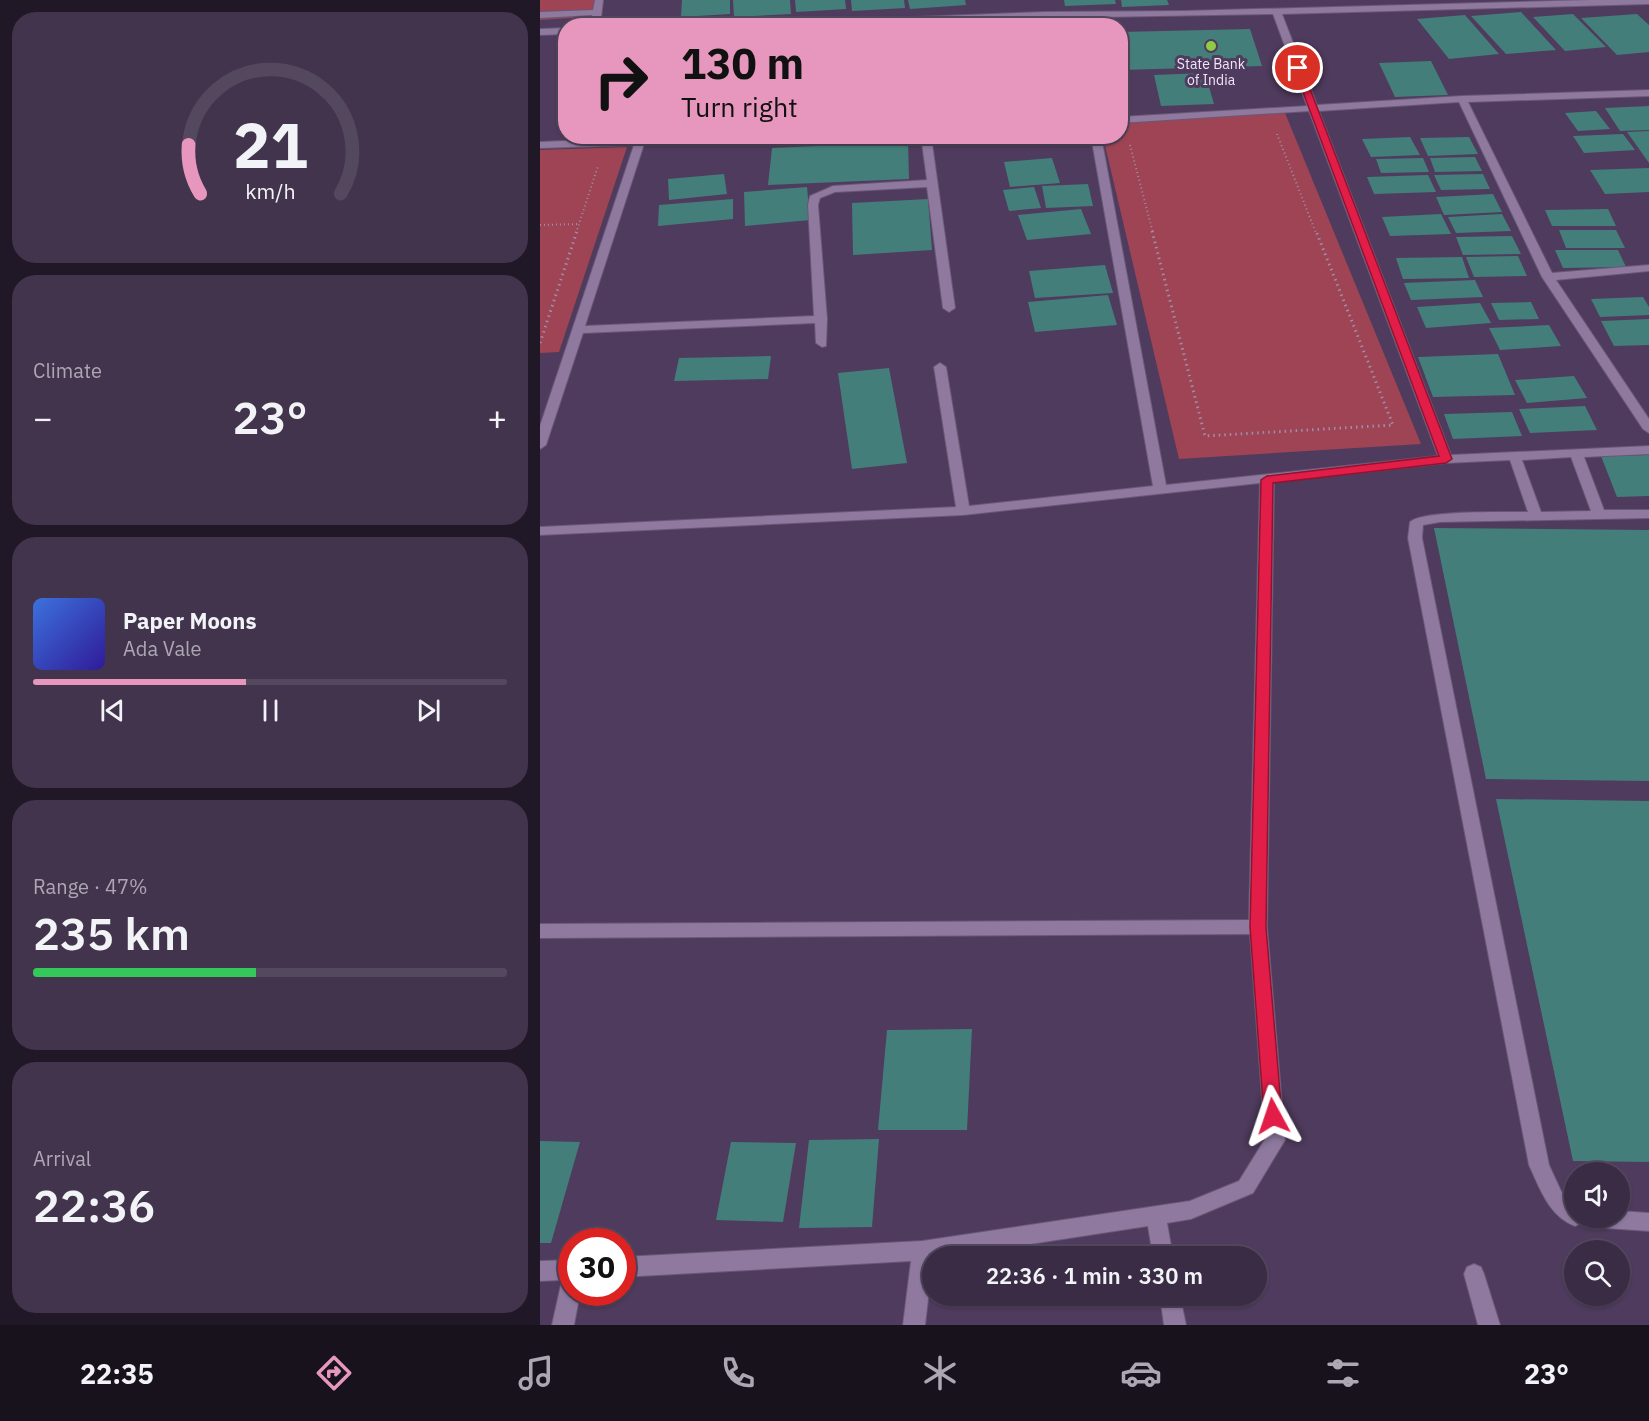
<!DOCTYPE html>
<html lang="en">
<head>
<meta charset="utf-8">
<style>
  body { margin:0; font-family:"IBM Plex Sans",sans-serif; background:#42344d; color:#f1f3f6; height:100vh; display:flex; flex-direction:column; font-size:22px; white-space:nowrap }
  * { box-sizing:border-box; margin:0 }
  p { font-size:20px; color:#aca7b3 }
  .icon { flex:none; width:33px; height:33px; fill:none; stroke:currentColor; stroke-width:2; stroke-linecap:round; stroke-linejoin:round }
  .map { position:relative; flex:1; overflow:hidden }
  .drawer { display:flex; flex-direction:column; gap:12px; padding:12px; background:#201826; width:540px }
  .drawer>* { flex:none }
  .top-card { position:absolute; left:18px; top:18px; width:570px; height:126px; border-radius:24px; box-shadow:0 2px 4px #0004,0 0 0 2px #54485f; background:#e797bd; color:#111; overflow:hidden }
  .tools { position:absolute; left:1024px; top:1162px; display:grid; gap:12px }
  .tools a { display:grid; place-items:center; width:66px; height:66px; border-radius:50%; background:#3b2c46; box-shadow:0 2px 4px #0004,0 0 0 2px #54485f; font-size:30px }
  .speed { position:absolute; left:18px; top:1228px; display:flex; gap:12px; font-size:30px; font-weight:700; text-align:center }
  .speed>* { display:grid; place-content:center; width:78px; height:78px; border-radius:50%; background:#3b2c46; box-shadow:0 2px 4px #0004,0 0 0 2px #54485f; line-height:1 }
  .speed .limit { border:9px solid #d22; background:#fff; color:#111 }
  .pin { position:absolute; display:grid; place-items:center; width:51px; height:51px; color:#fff; margin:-26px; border:3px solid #fff; border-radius:50%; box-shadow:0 2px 6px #0007 }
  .me { position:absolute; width:66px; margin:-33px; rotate:355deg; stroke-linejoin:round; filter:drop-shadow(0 0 4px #0008) }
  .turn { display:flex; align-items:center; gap:21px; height:126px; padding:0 24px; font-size:27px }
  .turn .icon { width:78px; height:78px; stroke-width:2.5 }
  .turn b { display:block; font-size:42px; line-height:51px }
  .big { font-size:45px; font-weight:600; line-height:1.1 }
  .drawer .card { flex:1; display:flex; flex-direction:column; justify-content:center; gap:9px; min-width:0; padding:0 21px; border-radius:24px; background:#42344d }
  .drawer .dial { align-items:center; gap:0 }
  .dial svg { height:156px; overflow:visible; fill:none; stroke:#54485f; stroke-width:7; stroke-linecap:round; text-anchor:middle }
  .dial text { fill:#f1f3f6; stroke:none }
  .song { display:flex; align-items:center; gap:18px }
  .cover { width:72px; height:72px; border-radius:9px; background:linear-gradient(135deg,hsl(220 70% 55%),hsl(250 70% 35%)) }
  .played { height:6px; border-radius:3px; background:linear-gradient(90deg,#e797bd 45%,#54485f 45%) }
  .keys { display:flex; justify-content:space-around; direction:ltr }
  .heat { display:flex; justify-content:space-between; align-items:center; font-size:33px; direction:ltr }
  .charge { height:9px; border-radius:4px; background:linear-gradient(90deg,#34c759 47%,#54485f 0) }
  .trip { position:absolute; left:382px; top:1246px; width:345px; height:60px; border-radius:30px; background:#3b2c46; box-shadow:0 2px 4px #0004,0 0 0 2px #54485f; font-weight:600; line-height:60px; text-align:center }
  .tab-bar { display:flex; height:96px; justify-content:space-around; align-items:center; background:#18121c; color:#aca7b3 }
  .tab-bar .icon { width:42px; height:42px }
  .tab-bar .selected { color:#e797bd }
  .tab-bar b { font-size:27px; color:#f1f3f6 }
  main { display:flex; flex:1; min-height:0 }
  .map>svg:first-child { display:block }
  .green { fill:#9f4455 }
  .building { fill:#447e7a }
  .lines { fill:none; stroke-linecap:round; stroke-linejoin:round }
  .minor-casing { stroke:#695875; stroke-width:2 }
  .path-far1 { stroke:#9d8da9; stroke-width:2; stroke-dasharray:1 3; stroke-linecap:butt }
  .path { stroke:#9d8da9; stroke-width:3; stroke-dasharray:1.5 4; stroke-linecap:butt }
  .minor { fill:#8f799f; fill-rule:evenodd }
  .route { fill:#e11d48; stroke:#92132f; stroke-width:1.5 }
  .poi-dot { fill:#8ecd43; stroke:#4f3b5d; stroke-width:2 }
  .labels { text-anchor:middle; stroke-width:6; stroke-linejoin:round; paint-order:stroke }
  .far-poi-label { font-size:14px; fill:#f1e5fa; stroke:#4f3b5d }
</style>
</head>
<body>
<main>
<section class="drawer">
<div class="card dial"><svg viewBox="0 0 100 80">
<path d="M14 69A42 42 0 1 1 86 69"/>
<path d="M14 69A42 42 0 0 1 8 44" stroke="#e797bd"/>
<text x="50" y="56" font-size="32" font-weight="700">21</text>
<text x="50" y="72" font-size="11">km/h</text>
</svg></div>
<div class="card"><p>Climate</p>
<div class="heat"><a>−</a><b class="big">23°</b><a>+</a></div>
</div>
<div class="card">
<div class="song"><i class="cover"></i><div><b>Paper Moons</b><p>Ada Vale</p></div></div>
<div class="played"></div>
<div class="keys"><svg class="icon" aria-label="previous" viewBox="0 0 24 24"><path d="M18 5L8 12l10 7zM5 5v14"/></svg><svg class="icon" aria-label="pause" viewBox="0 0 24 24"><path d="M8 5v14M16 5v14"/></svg><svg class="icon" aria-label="next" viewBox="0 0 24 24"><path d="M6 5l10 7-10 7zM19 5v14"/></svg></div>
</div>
<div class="card"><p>Range · 47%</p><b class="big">235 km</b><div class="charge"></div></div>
<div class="card"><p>Arrival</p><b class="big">22:36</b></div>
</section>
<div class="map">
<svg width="1109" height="1325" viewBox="0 0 1109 1325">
  <rect width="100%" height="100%" fill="#4f3b5d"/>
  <path class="green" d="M0,0H64L62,16L0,20Z
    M745,113L881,444L639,459L563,137L580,136L581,121Z
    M87,147L19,352L0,353V150Z"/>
  <path class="building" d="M142,0H190V14L141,17Z
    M193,0H250L251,14L194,17Z
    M255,0H305L306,9L256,12Z
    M311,0H364L365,8L312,11Z
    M368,0H425L426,5L370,9Z
    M524,0H575L576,4L525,6Z
    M581,0H627L629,5L582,7Z
    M981,12L1016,50L966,54L931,16Z
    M1033,14L1066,47L1025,51L993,17Z
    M1097,14L1109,25V52L1077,55L1041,18Z
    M925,15L959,54L909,59L877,19Z
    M710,29L722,66L580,70V32Z
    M891,61L908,95L855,97L839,63Z
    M665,73L674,104L621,106L614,75Z
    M1109,106V130L1080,131L1065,108Z
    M1056,111L1070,129L1038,131L1025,113Z
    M1109,131V163L1087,132Z
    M1083,134L1095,150L1044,153L1033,136Z
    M870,137L880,155L831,157L822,139Z
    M929,137L938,154L888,156L880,138Z
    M368,142L369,179L228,185L232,148Z
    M935,157L942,171L895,172L890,158Z
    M512,158L520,183L470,187L464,162Z
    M883,158L889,172L841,173L836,159Z
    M1109,168V192L1065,194L1050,170Z
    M184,174L187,194L129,200L128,179Z
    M943,174L950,189L901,190L894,175Z
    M888,175L896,192L834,194L827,177Z
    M548,184L553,206L506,208L502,186Z
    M267,187L270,220L205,226L204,192Z
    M494,187L501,208L469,211L463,190Z
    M953,194L962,212L904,215L896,197Z
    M193,199V219L118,226L119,205Z
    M388,199L392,250L313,255L312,203Z
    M541,209L551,234L487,240L478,215Z
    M1068,209L1076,226H1012L1005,210Z
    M901,214L911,234L850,236L842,217Z
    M962,214L971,231L916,233L908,217Z
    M1019,230H1076L1085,248H1026Z
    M972,236L981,254L923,255L916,237Z
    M1015,250H1078L1086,267L1023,268Z
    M978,256L987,276L934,277L926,257Z
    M922,257L929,278L863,279L856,258Z
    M565,265L573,293L495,298L489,271Z
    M935,280L943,297L871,300L864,283Z
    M568,295L577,325L495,332L488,302Z
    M1103,297L1109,307V315L1060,317L1051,299Z
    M991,302L999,319L959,320L951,303Z
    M940,303L951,323L886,328L877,307Z
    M1109,319V345L1074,346L1061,321Z
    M1009,325L1021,346L960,350L949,328Z
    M958,354L975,395L893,397L878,357Z
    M231,356L228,379L134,381L139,358Z
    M349,368L367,463L312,469L298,373Z
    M1034,376L1047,398L987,403L975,380Z
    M1045,406L1057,430L990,433L979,409Z
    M972,412L982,436L913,439L904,414Z
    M1109,455V496L1077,497L1061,456Z
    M894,528L1109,530V781L946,779Z
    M956,799L1109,801V1162L1033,1161Z
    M432,1029L427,1130H338L347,1030Z
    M339,1139L332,1227L259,1228L269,1140Z
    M0,1141L40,1142L11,1243H0Z
    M191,1142L256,1143L243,1222L176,1220Z"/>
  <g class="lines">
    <defs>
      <path id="minor" d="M55,0H63L60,26H51L52,15L0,18V12L53,10Z
        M1049,0H1109V4L742,14L777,105L922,96L1109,90V96L928,102L1012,273L1109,265V271L1016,280L1109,419V433L1103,429L1002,277L919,102L779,111L911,455L1109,446V454L1044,457L1064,510H1109V518L900,522L883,525L882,538L1009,1165L1021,1191L1035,1204V1218H1080V1211L1109,1213V1231L1051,1227L1043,1222L1035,1226C1009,1216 1000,1189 989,1165L868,538L870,522C882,510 967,512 988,512L970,460L906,463L734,482L727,927L745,1140L713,1193L651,1219L627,1223L633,1257H613L608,1226L406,1257H393L385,1325H363L371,1261L82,1277V1257L382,1241L650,1201L699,1181L725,1139L710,934L0,938V924L709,920L720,483L423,515L0,535V527L416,507L394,367L400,363L406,367L429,506L613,486L551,136H561L626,485L898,456L769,111L580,123V117L767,106L733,14L504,18L288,26L195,24L504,12L643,11ZM1031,457L1051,511L1001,512L982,460Z
        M26,28V34L0,35V29Z
        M97,136H249L244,139L104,144L45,326L274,316L268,205L270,196L293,186L387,180L381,136H391L415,308L409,312L403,308L387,187L295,192L280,198L278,205L287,319L286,346L282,347L276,343L275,323L43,333L6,445L0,449V426L94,145L0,148V142L96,138Z
        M32,1260V1293H40L34,1325H12L22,1280L0,1281V1261Z
        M934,1264L941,1267L944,1274L960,1325H938L924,1274L927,1267Z
        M620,1296H640L646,1325H624Z"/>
    </defs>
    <use href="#minor" class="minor-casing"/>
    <path class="path-far1" d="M737,134L776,233
      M590,145L613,233
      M0,225L38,224
      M36,233L58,166"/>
    <path class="path" d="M612,231L665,436L853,425L776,231
      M0,343L37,231"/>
    <use href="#minor" class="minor"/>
  </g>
  <path class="route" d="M758,65L762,68L912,459L906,463L733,483L726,927L742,1116L739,1121L733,1124L727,1121L724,1116L710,927L721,480L727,476L899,456L754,68Z"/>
  <circle class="poi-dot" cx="671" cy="46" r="6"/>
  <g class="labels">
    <g class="far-poi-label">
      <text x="671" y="69">State Bank<tspan x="671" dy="16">of India</tspan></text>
    </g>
  </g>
</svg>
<div class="tools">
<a><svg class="icon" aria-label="sound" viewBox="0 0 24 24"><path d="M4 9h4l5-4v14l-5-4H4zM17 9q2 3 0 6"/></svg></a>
<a><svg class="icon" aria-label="search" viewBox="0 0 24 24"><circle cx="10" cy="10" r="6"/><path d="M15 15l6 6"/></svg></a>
</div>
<div class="speed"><div class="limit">30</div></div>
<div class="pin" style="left:758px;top:68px;background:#d93025"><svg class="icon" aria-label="arrive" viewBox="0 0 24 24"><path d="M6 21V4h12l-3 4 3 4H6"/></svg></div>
<svg class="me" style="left:733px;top:1116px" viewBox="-20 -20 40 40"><path d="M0-17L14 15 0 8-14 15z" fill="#e11d48" stroke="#fff" stroke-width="4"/></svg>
<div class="trip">22:36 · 1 min · 330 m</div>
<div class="top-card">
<div class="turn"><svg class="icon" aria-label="right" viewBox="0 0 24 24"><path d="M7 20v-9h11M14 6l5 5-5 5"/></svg><div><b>130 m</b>Turn right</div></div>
</div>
</div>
</main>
<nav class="tab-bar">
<b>22:35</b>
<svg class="icon selected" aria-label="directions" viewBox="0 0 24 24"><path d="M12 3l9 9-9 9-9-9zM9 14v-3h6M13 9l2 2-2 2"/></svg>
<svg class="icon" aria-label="music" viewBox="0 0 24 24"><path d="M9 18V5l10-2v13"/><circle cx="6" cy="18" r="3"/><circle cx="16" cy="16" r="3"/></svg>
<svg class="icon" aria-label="phone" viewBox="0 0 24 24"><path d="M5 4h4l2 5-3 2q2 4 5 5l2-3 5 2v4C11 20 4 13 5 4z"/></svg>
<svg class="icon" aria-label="climate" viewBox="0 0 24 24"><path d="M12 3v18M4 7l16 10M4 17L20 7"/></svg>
<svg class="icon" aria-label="car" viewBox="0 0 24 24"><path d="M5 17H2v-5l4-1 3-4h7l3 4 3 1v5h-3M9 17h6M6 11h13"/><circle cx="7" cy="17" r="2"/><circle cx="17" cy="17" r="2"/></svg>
<svg class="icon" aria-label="filters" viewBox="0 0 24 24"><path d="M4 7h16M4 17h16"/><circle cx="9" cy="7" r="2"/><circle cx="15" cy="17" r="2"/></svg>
<b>23°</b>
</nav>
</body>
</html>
